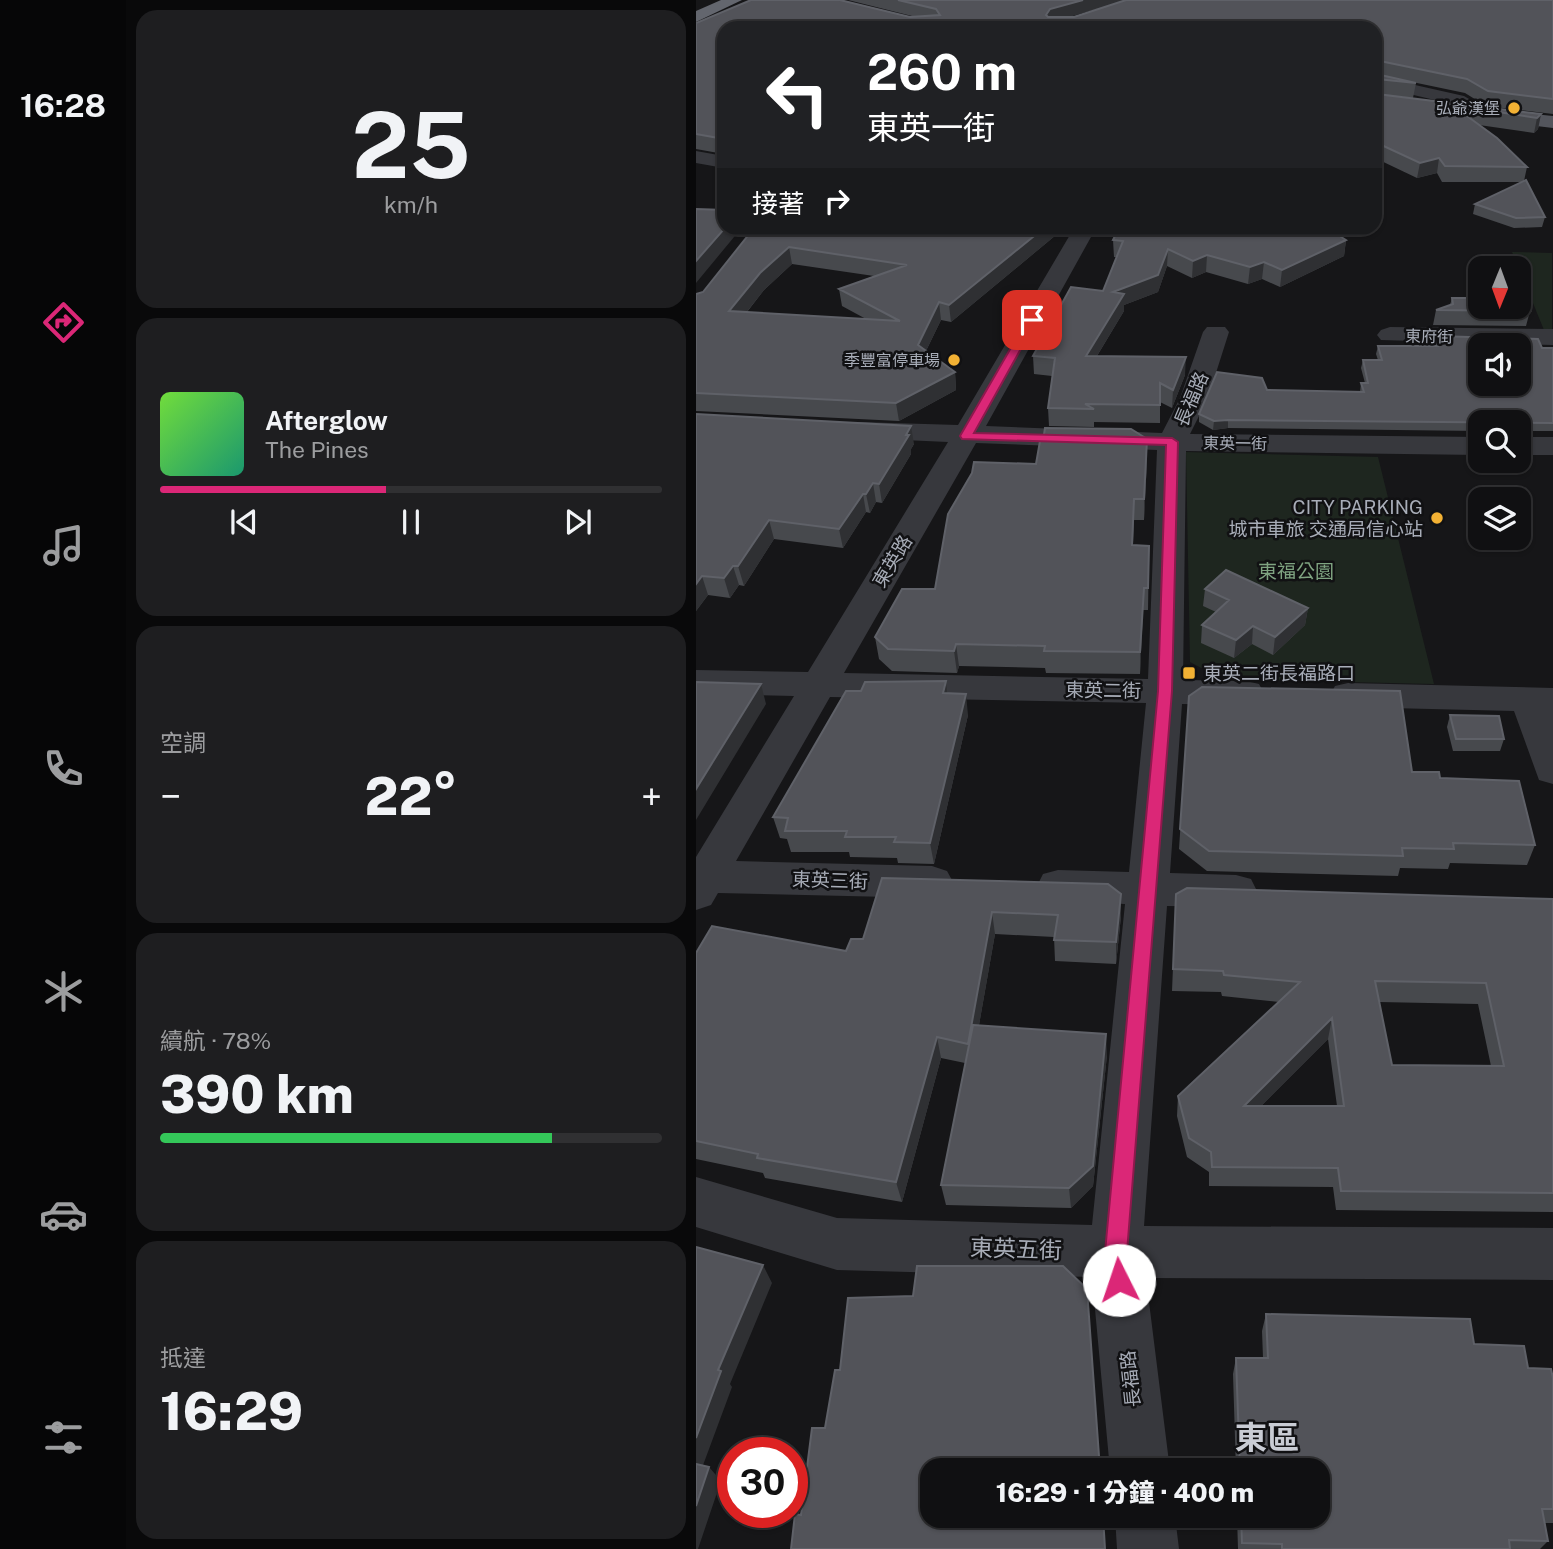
<!DOCTYPE html>
<html lang="zh-TW">
<head>
<meta charset="utf-8">
<style>
  body { margin:0; font-family:"Public Sans","Noto Sans TC",sans-serif; background:#1e1e20; color:#f1f3f6; height:100vh; display:flex; flex-direction:column; font-size:26px; white-space:nowrap }
  * { box-sizing:border-box; margin:0 }
  p { font-size:23px; color:#9c9d9f }
  .icon { flex:none; width:38px; height:38px; fill:none; stroke:currentColor; stroke-width:2; stroke-linecap:round; stroke-linejoin:round }
  .map { position:relative; flex:1; overflow:hidden }
  .drawer { display:flex; flex-direction:column; gap:10px; padding:10px; background:#09090a; width:570px }
  .drawer>* { flex:none }
  .banner { position:absolute; left:21px; top:21px; width:665px; height:214px; border-radius:21px; box-shadow:0 2px 5px #0004,0 0 0 2px #303032; background:#202124; color:#fff; overflow:hidden }
  .needle { width:46px; rotate:181deg }
  .controls { position:absolute; left:772px; top:256px; display:grid; gap:14px }
  .controls a { display:grid; place-items:center; width:63px; height:63px; border-radius:14px; background:#101012; box-shadow:0 2px 5px #0004,0 0 0 2px #303032; font-size:35px }
  .speed { position:absolute; left:21px; top:1437px; display:flex; gap:14px; font-size:35px; font-weight:700; text-align:center }
  .speed>* { display:grid; place-content:center; width:91px; height:91px; border-radius:50%; background:#101012; box-shadow:0 2px 5px #0004,0 0 0 2px #303032; line-height:1 }
  .speed .limit { border:10px solid #d22; background:#fff; color:#111 }
  .pin { position:absolute; display:grid; place-items:center; width:60px; height:60px; color:#fff; margin:-30px; border-radius:14px; box-shadow:0 4px 10px #0006 }
  .me { position:absolute; width:77px; margin:-38px; rotate:356deg; stroke-linejoin:round; filter:drop-shadow(0 0 5px #0008) }
  .turn { display:flex; align-items:center; gap:24px; height:147px; padding:0 35px; font-size:32px }
  .turn .icon { width:91px; height:91px; stroke-width:2.5 }
  .turn b { display:block; font-size:49px; line-height:60px }
  .then { display:flex; align-items:center; height:66px; padding:0 35px; background:#0003; gap:14px; font-size:26px }
  .big { font-size:52px; font-weight:800; line-height:1.1 }
  .drawer .card { flex:1; display:flex; flex-direction:column; justify-content:center; gap:10px; min-width:0; padding:0 24px; border-radius:21px; background:#1e1e20 }
  .drawer .dial { align-items:center; gap:0 }
  .dial b { font-size:91px; line-height:1 }
  .song { display:flex; align-items:center; gap:21px }
  .cover { width:84px; height:84px; border-radius:10px; background:linear-gradient(135deg,hsl(100 70% 55%),hsl(160 70% 35%)) }
  .played { height:7px; border-radius:4px; background:linear-gradient(90deg,#db2777 45%,#303032 45%) }
  .keys { display:flex; justify-content:space-around; direction:ltr }
  .heat { display:flex; justify-content:space-between; align-items:center; font-size:38px; direction:ltr }
  .charge { height:10px; border-radius:5px; background:linear-gradient(90deg,#34c759 78%,#303032 0) }
  .trip { position:absolute; left:224px; top:1458px; width:410px; height:70px; border-radius:21px; background:#101012; box-shadow:0 2px 5px #0004,0 0 0 2px #303032; font-weight:800; line-height:70px; text-align:center }
  main { display:flex; flex:1; min-height:0 }
  .menu { display:flex; flex-direction:column; width:126px; justify-content:space-around; align-items:center; background:#060607; color:#9c9d9f }
  .menu .icon { width:49px; height:49px }
  .menu .selected { color:#db2777 }
  .menu b { font-size:32px; color:#f1f3f6 }
  .map>svg:first-child { display:block }
  .green { fill:#1e261f }
  .lines { fill:none; stroke-linecap:round; stroke-linejoin:round }
  .minor { fill:#37383d; fill-rule:evenodd }
  .major { fill:#53555c; fill-rule:evenodd }
  .highway { fill:#63666e; fill-rule:evenodd }
  .wall { fill:#47494d; fill-rule:evenodd }
  .shaded-wall { fill:#2f3033 }
  .building { fill:#525359; stroke:#5f6168; stroke-width:2; fill-rule:evenodd }
  .route { fill:#db2777; stroke:#8e194d; stroke-width:2 }
  .poi-dot { fill:#f2b134; stroke:#111113; stroke-width:2.5 }
  .labels { text-anchor:middle; stroke-width:5; stroke-linejoin:round; paint-order:stroke }
  .far-poi-label { font-size:16px; fill:#a8adb8; stroke:#111113; text-anchor:end }
  .far-street-label { font-size:16px; fill:#a8adb8; stroke:#111113 }
  .street-label { font-size:19px; fill:#a8adb8; stroke:#111113 }
  .poi-label { font-size:19px; fill:#a8adb8; stroke:#111113; text-anchor:end }
  .park-label { font-size:19px; fill:#7fa381; stroke:#111113 }
  .near-street-label { font-size:23px; fill:#a8adb8; stroke:#111113 }
  .near-district-label { font-size:32px; font-weight:bold; fill:#c9ccd4; stroke:#111113 }
</style>
</head>
<body>
<main>
<nav class="menu">
<b>16:28</b>
<svg class="icon selected" aria-label="directions" viewBox="0 0 24 24"><path d="M12 3l9 9-9 9-9-9zM9 14v-3h6M13 9l2 2-2 2"/></svg>
<svg class="icon" aria-label="music" viewBox="0 0 24 24"><path d="M9 18V5l10-2v13"/><circle cx="6" cy="18" r="3"/><circle cx="16" cy="16" r="3"/></svg>
<svg class="icon" aria-label="phone" viewBox="0 0 24 24"><path d="M5 4h4l2 5-3 2q2 4 5 5l2-3 5 2v4C11 20 4 13 5 4z"/></svg>
<svg class="icon" aria-label="climate" viewBox="0 0 24 24"><path d="M12 3v18M4 7l16 10M4 17L20 7"/></svg>
<svg class="icon" aria-label="car" viewBox="0 0 24 24"><path d="M5 17H2v-5l4-1 3-4h7l3 4 3 1v5h-3M9 17h6M6 11h13"/><circle cx="7" cy="17" r="2"/><circle cx="17" cy="17" r="2"/></svg>
<svg class="icon" aria-label="filters" viewBox="0 0 24 24"><path d="M4 7h16M4 17h16"/><circle cx="9" cy="7" r="2"/><circle cx="15" cy="17" r="2"/></svg>
</nav>
<section class="drawer">
<div class="card dial"><b>25</b><p>km/h</p></div>
<div class="card">
<div class="song"><i class="cover"></i><div><b>Afterglow</b><p>The Pines</p></div></div>
<div class="played"></div>
<div class="keys"><svg class="icon" aria-label="previous" viewBox="0 0 24 24"><path d="M18 5L8 12l10 7zM5 5v14"/></svg><svg class="icon" aria-label="pause" viewBox="0 0 24 24"><path d="M8 5v14M16 5v14"/></svg><svg class="icon" aria-label="next" viewBox="0 0 24 24"><path d="M6 5l10 7-10 7zM19 5v14"/></svg></div>
</div>
<div class="card"><p>空調</p>
<div class="heat"><a>−</a><b class="big">22°</b><a>+</a></div>
</div>
<div class="card"><p>續航 · 78%</p><b class="big">390 km</b><div class="charge"></div></div>
<div class="card"><p>抵達</p><b class="big">16:29</b></div>
</section>
<div class="map">
<svg width="857" height="1549" viewBox="0 0 857 1549">
  <rect width="100%" height="100%" fill="#161618"/>
  <path class="green" d="M816,252L856,253V330H848Z
    M490,452L682,457L738,684L526,679L494,662Z"/>
  <g class="lines">
    <path class="minor" d="M679,76L768,96L800,115L791,121L756,104L679,86Z
      M0,151L28,156V168L0,163Z
      M378,228H400L290,426L466,433L484,398L507,332L511,327H529L533,332L512,398L494,434L784,437V455L490,451L487,680L550,681L563,684L568,693L563,702L550,705L486,704L474,873L540,875L555,879L561,891L555,903L540,907L471,906L448,1226L857,1228V1280L450,1278L474,1470H414L396,1277L141,1270L0,1227V1177L141,1218L396,1225L429,904L362,902L347,898L341,886L347,874L362,870L433,872L450,703L134,697L40,861L236,866L251,871L257,882L251,893L236,898L22,893L15,905L0,910V857L98,696L0,694V670L112,672L252,442L163,438L153,436L149,430L153,424L163,422L262,425ZM280,443L461,450L452,679L148,673Z
      M694,327L857,329V345L685,340L681,335L685,330Z
      M822,437H857V455H822Z
      M652,683L857,688V784L843,780L818,711L652,707L639,704L634,695L639,686Z
      M419,1516H479L483,1549H421Z"/>
    <path class="major" d="M792,109L857,116V128L785,119L783,115L785,111Z"/>
    <path class="highway" d="M25,0H46L0,22V11Z"/>
  </g>
  <path class="wall" d="M152,0H857V114L790,106L769,93L697,78L720,83L717,98L681,94L845,114L842,129L838,133L783,125L831,167L828,181L849,217L846,227L818,228L777,214L779,204L826,182H746L741,173L721,178L679,158V28H28V154L0,149V23L220,17ZM419,4L378,17H372L392,11Z
    M58,228H364L360,235L255,322L245,320L230,351L259,372L260,390L203,421L0,411V294L7,292ZM96,264L178,276L143,289L146,306L170,319L51,312L68,290Z
    M412,228H679L678,231L638,232L650,240L648,256L584,287L566,279L552,284L510,272L496,278L471,266L462,292L428,305V311L401,356L489,375L476,408L464,402V423L398,422V427L353,426L352,408L356,376L338,374L337,356L407,291L421,257H418L417,240L419,236H412Z
    M775,287L834,311L830,326L737,325L740,310L754,305L756,298H773Z
    M741,336L846,348H857V431H822V422H784V431L532,428L517,430L503,422V414L571,390L664,392L665,383H669L665,368L667,360H682L680,354L682,346H739Z
    M0,414L218,444L215,449V454L186,503L180,502L174,513L170,512L147,548L78,539L48,586L43,585L34,598L12,595L0,611Z
    M451,460L448,520H438L437,545L453,546L452,610H447L444,674L350,673L349,668L263,666L261,673L196,671L183,659L179,637L239,589L340,464Z
    M509,589L612,608L609,625L577,655L556,644L538,658L505,643L506,625L520,612L507,606Z
    M250,681L252,694L272,715L238,864L202,863L201,858L154,857L153,852H95L91,839L84,838L77,817L165,691Z
    M493,696L716,772L744,778L839,845L831,865L754,863L752,869L704,868L702,876L511,871L483,849Z
    M754,715L808,739L804,751H757L751,727Z
    M186,878L425,916L420,964L359,961L358,937L299,934L283,1025L411,1055L397,1186L375,1208L250,1205L245,1185L269,1063L245,1058L206,1202L69,1178L67,1173L0,1159V953L150,951L167,939Z
    M480,894L857,899V1212L640,1210L637,1187L513,1186V1172L491,1157L481,1116L482,1096L583,1002L526,996L525,992L476,991ZM683,1002L782,1004L795,1066L696,1065ZM632,1039L641,1106H565Z
    M570,1314L778,1344L832,1368L857,1378V1523H849L852,1541L844,1549H542L541,1516H621V1470H540L537,1374L540,1358H567L566,1331Z"/>
  <path class="shaded-wall" d="M387,0H432L354,22L350,15L354,9Z
    M845,114L842,129L838,133L841,118Z
    M743,158L741,173L721,178L724,163Z
    M29,228H42L43,231L0,283V261Z
    M348,228H364L360,235L255,322L253,305Z
    M650,240L648,256L584,287L586,270Z
    M93,247L96,264L68,290L38,328L33,311L64,273Z
    M472,249L471,266L462,292L428,305V311L390,374V356L417,292Z
    M511,255L510,272L496,278L497,261Z
    M568,262L566,279L552,284L554,267Z
    M243,302L245,320L224,363L222,345Z
    M490,357L489,375L476,408L477,390Z
    M259,372L260,390L203,421L200,403Z
    M532,420V428L517,430L518,421Z
    M215,426L218,444L215,449V454L186,503L183,484Z
    M451,439V460L448,520V499Z
    M177,483L180,502L174,513L170,494Z
    M167,494L170,512L147,548L143,529Z
    M73,520L78,539L48,586L42,566Z
    M37,566L43,585L34,598L28,578Z
    M6,576L12,595L0,611V584Z
    M448,588L447,610L444,674V652Z
    M612,608L609,625L577,655L579,637Z
    M557,626L556,644L538,658L540,640Z
    M260,644L263,666L261,673L258,651Z
    M250,681L253,702L247,693Z
    M65,684L70,704L0,820V789Z
    M270,694L272,715L238,864L234,843Z
    M425,894V916L420,964V942Z
    M296,912L299,934L276,1065L272,1044Z
    M636,1018L632,1039L545,1126L548,1106Z
    M410,1034L411,1055L397,1186L375,1208L373,1188Z
    M241,1037L245,1058L206,1202L200,1182Z
    M67,1265L76,1283L34,1384L36,1387L3,1476L0,1473V1438L22,1370Z
    M13,1467L25,1481L2,1549H0V1506Z"/>
  <path class="building" d="M55,0H144L214,17L244,15L240,9L202,0H387L354,9L350,15L352,17H378L430,0H857V99L792,91L771,79L679,60L680,74L720,83L681,79L679,81V28H28V139L0,134V23Z
    M679,86L681,94L845,114L841,118L756,105L801,138L831,167L749,166L743,158L724,163L679,142Z
    M830,180L849,217L820,218L779,204Z
    M0,209L28,210L26,214H28L29,228L0,261Z
    M58,228H348L253,305L243,302L222,345L259,372L200,403L0,393V294L7,292ZM93,247L211,265L143,289L204,321L33,311L64,273Z
    M423,228H631L650,240L586,270L568,262L554,267L511,255L497,261L472,249L462,275L417,292L428,294L390,356L490,357L477,390L464,383V405L389,404L398,409L352,408L359,358L337,356L375,287L407,291L427,241L417,240Z
    M812,263L814,268H804Z
    M784,284V306H822V286L834,311L740,310L757,304L756,298H779L775,287Z
    M741,336L842,339L846,348H857V423L532,420L518,421L503,414L521,372L566,378L571,390L668,392L665,383H672L667,360H686L682,346H742ZM784,345H822V383H784Z
    M0,414L215,426L210,435H213L183,484L177,483L170,494H167L143,529L73,520L42,566H37L28,578L6,576L0,584Z
    M349,428L435,429L451,439L448,499H438L436,545L453,546L452,588H448L444,652L348,651L349,646L260,644L258,651L192,649L179,637L206,589H239L252,514L276,473L278,462L340,464L344,441H347Z
    M530,570L612,608L579,637L557,626L540,640L506,625L533,600L509,589Z
    M250,681L247,693L270,694L234,843L198,842L200,837H149L151,831H89L92,818L77,817L150,691H165L169,682Z
    M0,682L65,684L0,789Z
    M506,687L704,691L716,772H743L744,778L823,781L839,845L757,843L758,849L706,848L707,856L513,851L484,829L493,696Z
    M754,715L803,716L808,739H760Z
    M186,878L412,884L425,894L420,942L358,940L362,915L296,912L272,1044L241,1037L200,1182L61,1158L62,1154L0,1141V953L16,926L150,951L155,939H167Z
    M491,888L857,899V1193L645,1191L642,1168L516,1167L515,1152L493,1138L482,1096L604,982L528,975L527,971L477,969L480,894ZM679,981L790,983L808,1066L696,1065ZM636,1018L648,1106H548Z
    M277,1025L410,1034L397,1166L373,1188L245,1185Z
    M0,1247L67,1265L22,1370L25,1371L0,1438Z
    M221,1266H367L391,1289L404,1470H236V1516H407L409,1549H95L99,1514L105,1515L116,1428H129L139,1370H144L152,1298L217,1296Z
    M570,1314L774,1319L778,1344L828,1346L832,1368L855,1369L857,1378V1509H846L852,1541L813,1540L814,1549H586V1544L546,1543L545,1516H621V1470H544L540,1358H572Z
    M0,1464L13,1467L0,1506Z"/>
  <path class="route" d="M336,317L341,320L278,433L476,438L482,442L476,691L431,1252L434,1280L431,1287L423,1291L415,1287L409,1252L462,691L470,445L266,439L264,436L331,320Z"/>
  <g class="poi-dot">
    <circle cx="818" cy="108" r="7"/>
    <circle cx="258" cy="360" r="7"/>
    <circle cx="741" cy="518" r="7"/>
    <rect x="486" y="666" width="14" height="14" rx="3.5"/>
  </g>
  <g class="labels">
    <g class="far-poi-label">
      <text x="804" y="114">弘爺漢堡</text>
      <text x="244" y="366">季豐富停車場</text>
    </g>
    <g class="far-street-label">
      <text transform="translate(733 336) rotate(1)" y="6">東府街</text>
      <text transform="translate(539 443) rotate(1)" y="6">東英一街</text>
    </g>
    <g class="street-label">
      <text transform="translate(495 399) rotate(-67)" y="7">長福路</text>
      <text transform="translate(196 561) rotate(-59)" y="7">東英路</text>
      <text transform="translate(407 690) rotate(1)" y="7">東英二街</text>
      <text transform="translate(134 880) rotate(2)" y="7">東英三街</text>
      <text transform="translate(434 1379) rotate(-96)" y="7">長福路</text>
    </g>
    <g class="poi-label">
      <text x="727" y="514">CITY PARKING<tspan x="727" dy="22">城市車旅 交通局信心站</tspan></text>
      <text x="507" y="680" text-anchor="start">東英二街長福路口</text>
    </g>
    <g class="park-label">
      <text x="600" y="578">東福公園</text>
    </g>
    <g class="near-street-label">
      <text transform="translate(320 1249) rotate(2)" y="8">東英五街</text>
    </g>
    <g class="near-district-label">
      <text x="571" y="1449">東區</text>
    </g>
  </g>
</svg>
<div class="controls">
<a><svg class="needle" viewBox="-14 -14 28 28"><path d="M0-13l5 13h-10z" fill="#e53935"/><path d="M0 13l5-13h-10z" fill="#9c9d9f"/></svg></a>
<a><svg class="icon" aria-label="sound" viewBox="0 0 24 24"><path d="M4 9h4l5-4v14l-5-4H4zM17 9q2 3 0 6"/></svg></a>
<a><svg class="icon" aria-label="search" viewBox="0 0 24 24"><circle cx="10" cy="10" r="6"/><path d="M15 15l6 6"/></svg></a>
<a><svg class="icon" aria-label="layers" viewBox="0 0 24 24"><path d="M12 4l9 5-9 5-9-5zM3 14l9 5 9-5"/></svg></a>
</div>
<div class="speed"><div class="limit">30</div></div>
<div class="pin" style="left:336px;top:320px;background:#d93025"><svg class="icon" aria-label="arrive" viewBox="0 0 24 24"><path d="M6 21V4h12l-3 4 3 4H6"/></svg></div>
<svg class="me" style="left:423px;top:1280px" viewBox="-20 -20 40 40"><circle r="19" fill="#fff"/><path d="M0-13L10 11 0 6-10 11z" fill="#db2777"/></svg>
<div class="trip">16:29 · 1 分鐘 · 400 m</div>
<div class="banner">
<div class="turn"><svg class="icon" aria-label="left" viewBox="0 0 24 24"><path d="M17 20v-9H6M10 6l-5 5 5 5"/></svg><div><b>260 m</b>東英一街</div></div>
<div class="then">接著<svg class="icon" aria-label="right" viewBox="0 0 24 24"><path d="M7 20v-9h11M14 6l5 5-5 5"/></svg></div>
</div>
</div>
</main>
</body>
</html>
